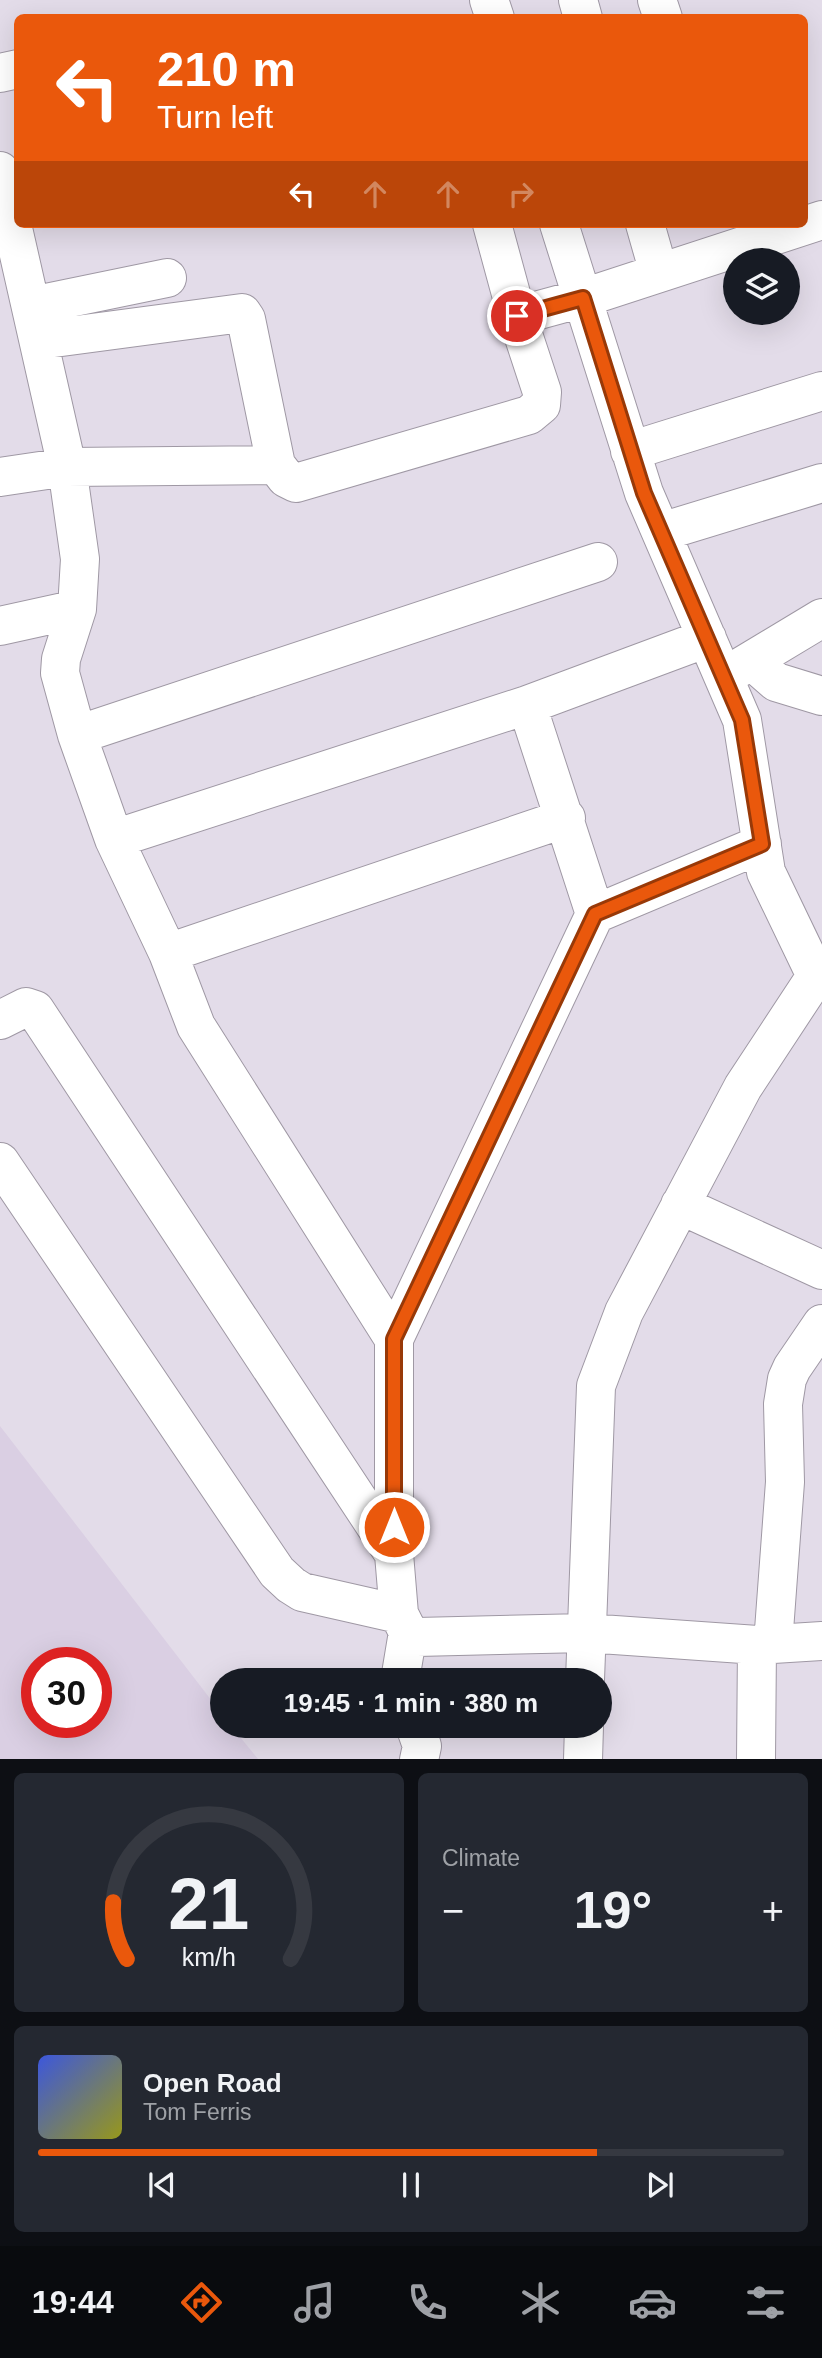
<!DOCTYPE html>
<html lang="en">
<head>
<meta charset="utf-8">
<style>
  body { margin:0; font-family:Arial,sans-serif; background:#242831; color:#f1f3f6; height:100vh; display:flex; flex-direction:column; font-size:26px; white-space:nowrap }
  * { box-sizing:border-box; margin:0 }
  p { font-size:23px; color:#9ea1a6 }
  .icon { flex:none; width:38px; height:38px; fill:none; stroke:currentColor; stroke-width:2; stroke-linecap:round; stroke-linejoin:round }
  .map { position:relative; height:1759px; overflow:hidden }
  .details { display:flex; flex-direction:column; gap:14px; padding:14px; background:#0d0f14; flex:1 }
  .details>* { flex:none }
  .banner { position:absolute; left:14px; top:14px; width:794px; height:214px; border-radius:10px; box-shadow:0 7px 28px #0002; background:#ea580c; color:#fff; overflow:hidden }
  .buttons { position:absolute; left:723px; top:248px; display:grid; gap:14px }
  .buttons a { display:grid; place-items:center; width:77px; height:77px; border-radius:50%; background:#171b24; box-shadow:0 7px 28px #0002; font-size:35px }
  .speed { position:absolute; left:21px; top:1647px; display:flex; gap:14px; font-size:35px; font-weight:700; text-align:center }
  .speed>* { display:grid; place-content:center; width:91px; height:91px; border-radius:50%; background:#171b24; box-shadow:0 7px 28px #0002; line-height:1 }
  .speed .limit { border:10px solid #d22; background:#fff; color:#111 }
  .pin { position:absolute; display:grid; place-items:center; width:60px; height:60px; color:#fff; margin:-30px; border:4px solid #fff; border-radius:50%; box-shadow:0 2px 7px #0007 }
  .me { position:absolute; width:77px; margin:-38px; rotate:0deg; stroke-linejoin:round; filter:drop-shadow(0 0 5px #0008) }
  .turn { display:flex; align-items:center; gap:24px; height:147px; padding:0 28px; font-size:32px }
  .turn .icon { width:91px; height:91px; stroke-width:2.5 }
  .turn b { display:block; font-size:49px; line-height:60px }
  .lanes { display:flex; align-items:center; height:66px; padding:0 28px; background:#0003; justify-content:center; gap:35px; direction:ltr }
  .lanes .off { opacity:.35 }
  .big { font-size:52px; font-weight:700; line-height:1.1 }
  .details .card { flex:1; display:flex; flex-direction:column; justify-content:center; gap:10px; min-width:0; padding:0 24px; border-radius:10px; background:#242831 }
  .details .dial { align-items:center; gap:0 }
  .dial svg { height:182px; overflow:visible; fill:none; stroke:#363941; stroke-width:7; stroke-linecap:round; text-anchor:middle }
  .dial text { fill:#f1f3f6; stroke:none }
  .song { display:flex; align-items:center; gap:21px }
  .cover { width:84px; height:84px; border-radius:10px; background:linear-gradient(135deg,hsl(230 70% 55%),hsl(60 70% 35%)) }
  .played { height:7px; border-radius:4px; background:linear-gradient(90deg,#ea580c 75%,#363941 75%) }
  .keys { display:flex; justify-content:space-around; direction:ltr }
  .heat { display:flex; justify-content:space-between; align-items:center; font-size:38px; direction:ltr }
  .details .tiles { flex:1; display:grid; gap:14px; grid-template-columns:1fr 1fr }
  .card:last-child { grid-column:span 2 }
  .trip { position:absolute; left:210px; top:1668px; width:402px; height:70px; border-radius:35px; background:#171b24; box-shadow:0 7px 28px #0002; font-weight:700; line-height:70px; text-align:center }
  .tabs { display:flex; height:112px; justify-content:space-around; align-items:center; background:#090b0e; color:#9ea1a6 }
  .tabs .icon { width:49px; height:49px }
  .tabs .on { color:#ea580c }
  .tabs b { font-size:32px; color:#f1f3f6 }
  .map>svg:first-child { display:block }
  .built { fill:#dacfe3; fill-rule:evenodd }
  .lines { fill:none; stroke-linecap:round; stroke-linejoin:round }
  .minor-casing { stroke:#9f98a4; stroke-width:40 }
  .minor { stroke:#fff; stroke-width:38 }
  .route-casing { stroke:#983908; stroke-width:18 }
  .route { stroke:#ea580c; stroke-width:12 }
</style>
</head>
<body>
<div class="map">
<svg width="822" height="1760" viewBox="0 0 822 1760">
  <rect width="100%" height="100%" fill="#e3dce9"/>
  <path class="built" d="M0,1426L222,1714V1726H231L258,1759H0ZM37,1662H96V1722H37Z"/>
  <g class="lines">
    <defs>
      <path id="minor" d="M489,0L495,18
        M578,0L583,18
        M657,0L663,18
        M0,73L18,69
        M0,171L67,467L80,559L77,609L61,659L60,673L77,735L114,839L168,953L196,1026L394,1339
        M559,224L644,493L742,720L766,872L816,976L822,972
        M645,224L659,273
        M31,306L167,278
        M517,316L583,298L822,220
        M39,340L242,313L246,319L276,465
        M630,451L822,391
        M0,477L67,467L276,465L286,478L296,483L529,415L541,405L542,392L517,316L492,224
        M661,532L822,483
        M0,626L77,609
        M752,661L776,682L822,696
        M724,677L822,618
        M527,705L595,914
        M77,735L598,562
        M114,839L527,705L707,638
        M762,844L595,914L394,1339V1554L399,1614L408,1632L417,1637L586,1633L757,1645L822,1641
        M168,953L566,818
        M0,1020L26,1007L35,1010L394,1554
        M0,1162L277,1572L291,1585L302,1592L399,1614
        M680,1205L822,1270
        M773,1644L785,1482L783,1404L787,1379L792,1368L822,1324
        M400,1680L408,1632
        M585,1680L596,1386L624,1312L743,1087L816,976
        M415,1726L422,1746L419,1760
        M583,1760L584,1726
        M756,1760L757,1645"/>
    </defs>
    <use href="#minor" class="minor-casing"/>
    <use href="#minor" class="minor"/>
  </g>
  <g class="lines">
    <defs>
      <path id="route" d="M394,1527V1339L595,914L762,844L742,720L644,493L583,298L517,316"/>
    </defs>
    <use href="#route" class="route-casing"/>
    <use href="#route" class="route"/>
  </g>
</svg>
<div class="buttons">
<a><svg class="icon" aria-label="layers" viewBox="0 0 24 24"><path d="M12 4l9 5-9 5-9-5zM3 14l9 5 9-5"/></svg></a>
</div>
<div class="speed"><div class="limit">30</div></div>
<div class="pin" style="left:517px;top:316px;background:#d93025"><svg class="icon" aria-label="arrive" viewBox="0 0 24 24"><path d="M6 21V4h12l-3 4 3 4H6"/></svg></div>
<svg class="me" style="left:394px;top:1527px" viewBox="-20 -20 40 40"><circle r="17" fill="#ea580c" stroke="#fff" stroke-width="3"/><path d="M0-11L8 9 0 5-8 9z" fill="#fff"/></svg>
<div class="trip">19:45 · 1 min · 380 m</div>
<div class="banner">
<div class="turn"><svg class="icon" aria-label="left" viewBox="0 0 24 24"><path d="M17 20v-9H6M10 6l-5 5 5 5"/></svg><div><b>210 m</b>Turn left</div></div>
<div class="lanes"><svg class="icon" aria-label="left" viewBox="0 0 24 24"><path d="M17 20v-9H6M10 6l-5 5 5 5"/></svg><svg class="icon off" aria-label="ahead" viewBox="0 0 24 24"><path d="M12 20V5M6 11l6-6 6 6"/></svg><svg class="icon off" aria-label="ahead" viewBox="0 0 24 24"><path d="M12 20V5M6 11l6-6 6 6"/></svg><svg class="icon off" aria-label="right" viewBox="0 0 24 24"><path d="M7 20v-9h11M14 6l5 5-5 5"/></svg></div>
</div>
</div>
<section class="details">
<div class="tiles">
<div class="card dial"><svg viewBox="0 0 100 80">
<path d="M14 69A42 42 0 1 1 86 69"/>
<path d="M14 69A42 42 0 0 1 8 44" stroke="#ea580c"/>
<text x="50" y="56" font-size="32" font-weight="700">21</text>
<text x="50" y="72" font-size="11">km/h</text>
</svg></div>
<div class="card"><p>Climate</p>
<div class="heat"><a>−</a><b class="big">19°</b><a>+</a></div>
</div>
<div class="card">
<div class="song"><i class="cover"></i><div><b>Open Road</b><p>Tom Ferris</p></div></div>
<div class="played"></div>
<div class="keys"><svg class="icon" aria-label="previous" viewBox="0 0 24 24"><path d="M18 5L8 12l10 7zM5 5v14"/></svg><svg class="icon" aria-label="pause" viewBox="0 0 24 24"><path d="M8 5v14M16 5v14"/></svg><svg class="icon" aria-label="next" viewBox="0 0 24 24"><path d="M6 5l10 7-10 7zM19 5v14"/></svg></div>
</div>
</div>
</section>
<nav class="tabs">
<b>19:44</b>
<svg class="icon on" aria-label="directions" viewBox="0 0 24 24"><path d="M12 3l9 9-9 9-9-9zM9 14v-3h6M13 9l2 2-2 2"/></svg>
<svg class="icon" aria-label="music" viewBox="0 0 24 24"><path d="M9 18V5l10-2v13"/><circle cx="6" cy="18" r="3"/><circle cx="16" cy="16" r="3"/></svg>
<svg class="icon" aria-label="phone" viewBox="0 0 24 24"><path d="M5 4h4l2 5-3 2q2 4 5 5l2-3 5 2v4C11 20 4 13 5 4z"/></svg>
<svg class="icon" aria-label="climate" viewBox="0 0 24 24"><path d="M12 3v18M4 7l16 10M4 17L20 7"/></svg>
<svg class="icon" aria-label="car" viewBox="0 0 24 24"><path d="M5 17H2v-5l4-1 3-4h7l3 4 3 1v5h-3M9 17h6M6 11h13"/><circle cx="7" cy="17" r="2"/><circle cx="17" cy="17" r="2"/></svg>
<svg class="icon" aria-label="filters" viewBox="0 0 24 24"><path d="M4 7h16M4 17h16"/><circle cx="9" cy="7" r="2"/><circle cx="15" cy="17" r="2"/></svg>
</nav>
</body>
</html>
